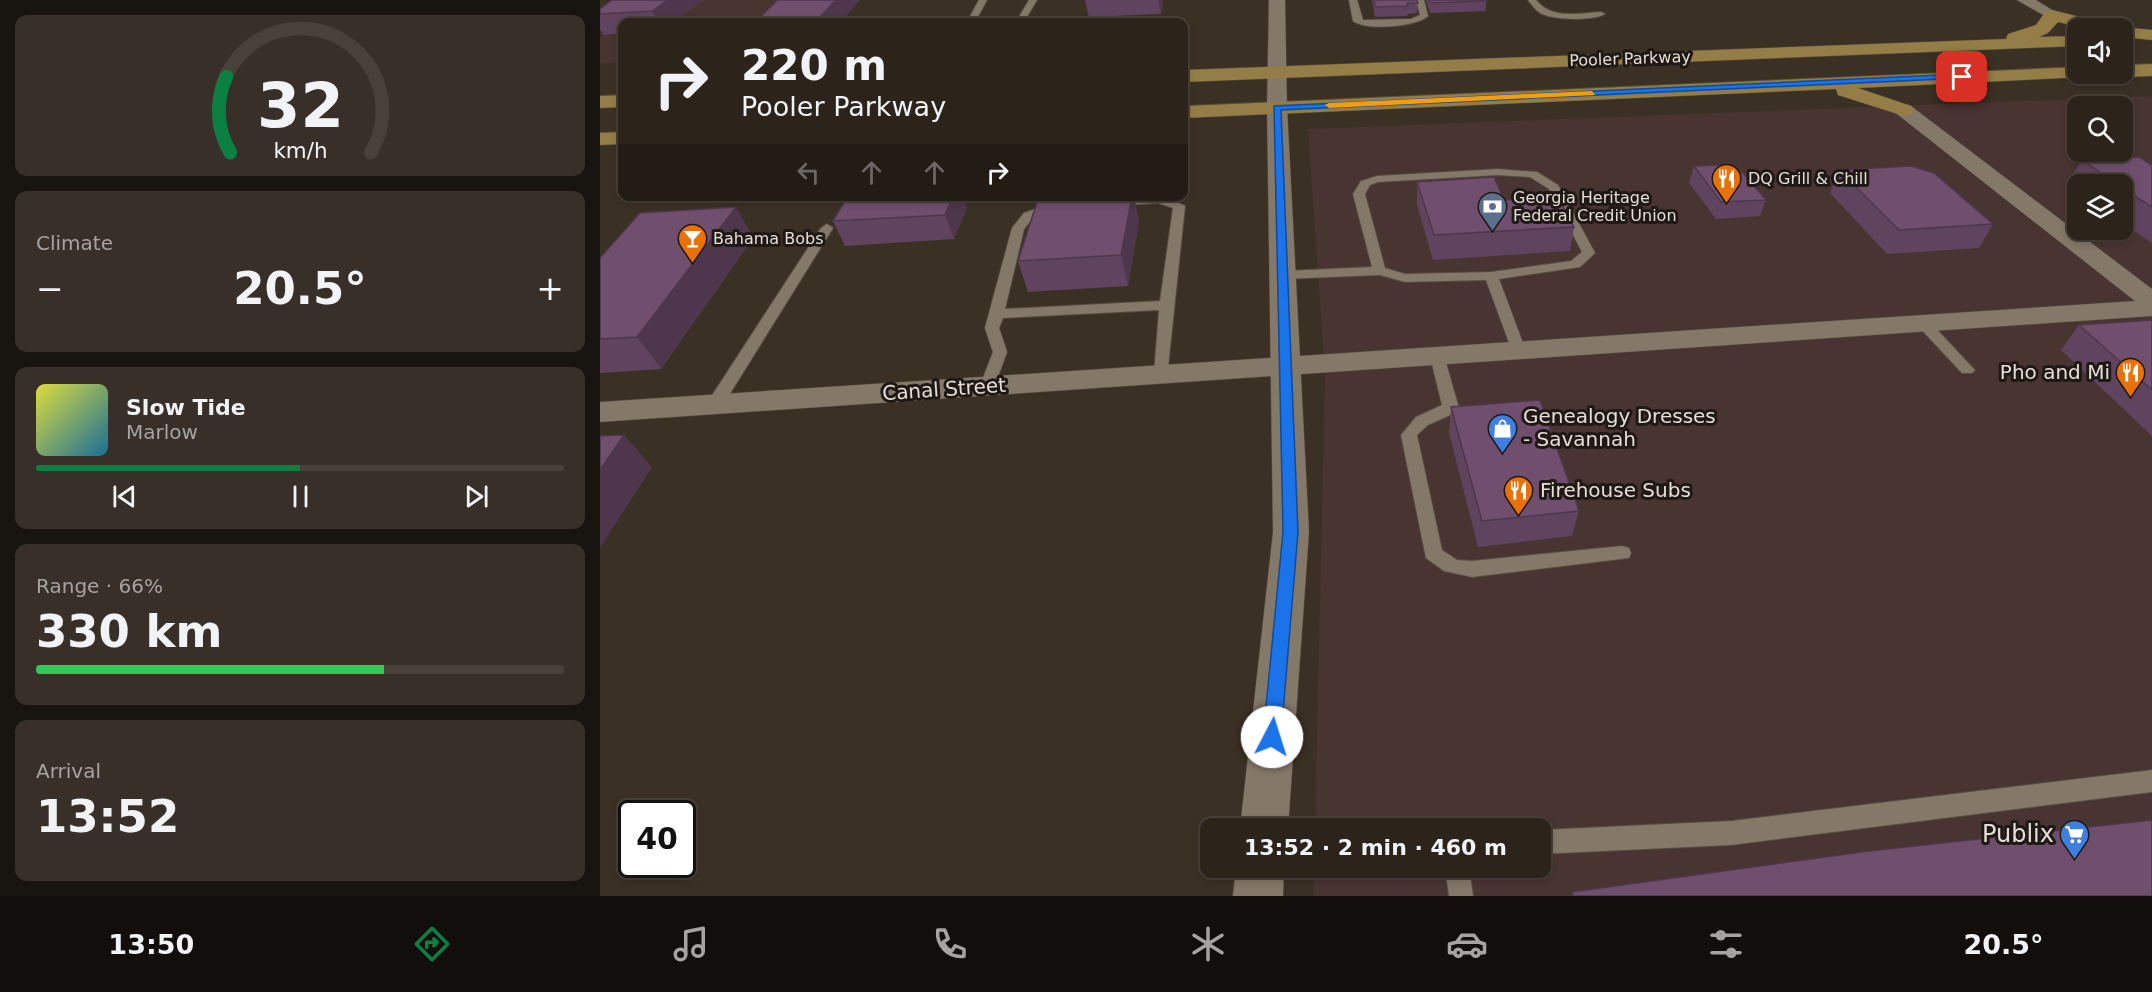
<!DOCTYPE html>
<html lang="en">
<head>
<meta charset="utf-8">
<style>
  body { margin:0; font-family:"DejaVu Sans",sans-serif; background:#383028; color:#f1f3f6; height:100vh; display:flex; flex-direction:column; font-size:22px; white-space:nowrap }
  * { box-sizing:border-box; margin:0 }
  p { font-size:20px; color:#a6a4a3 }
  .icon { flex:none; width:33px; height:33px; fill:none; stroke:currentColor; stroke-width:2; stroke-linecap:round; stroke-linejoin:round }
  .map { position:relative; flex:1; overflow:hidden }
  .panel { display:flex; flex-direction:column; gap:15px; padding:15px; background:#18140f; width:600px }
  .panel>* { flex:none }
  .guide { position:absolute; left:18px; top:18px; width:570px; height:183px; border-radius:12px; box-shadow:0 3px 9px #0003,0 0 0 2px #48413a; background:#2c241b; color:#f1f3f6; overflow:hidden }
  .buttons { position:absolute; left:1467px; top:18px; display:grid; gap:12px }
  .buttons a { display:grid; place-items:center; width:66px; height:66px; border-radius:12px; background:#2c241b; box-shadow:0 3px 9px #0003,0 0 0 2px #48413a; font-size:30px }
  .speed { position:absolute; left:18px; top:800px; display:flex; gap:12px; font-size:30px; font-weight:700; text-align:center }
  .speed>* { display:grid; place-content:center; width:78px; height:78px; border-radius:50%; background:#2c241b; box-shadow:0 3px 9px #0003,0 0 0 2px #48413a; line-height:1 }
  .speed .limit { border:3px solid #111; border-radius:9px; background:#fff; color:#111 }
  .pin { position:absolute; display:grid; place-items:center; width:51px; height:51px; color:#fff; margin:-26px; border-radius:12px; box-shadow:0 3px 9px #0006 }
  .me { position:absolute; width:66px; margin:-33px; rotate:5deg; stroke-linejoin:round; filter:drop-shadow(0 0 4px #0008) }
  .turn { display:flex; align-items:center; gap:21px; height:126px; padding:0 24px; font-size:27px }
  .turn .icon { width:78px; height:78px; stroke-width:2.5 }
  .turn b { display:block; font-size:42px; line-height:51px }
  .lanes { display:flex; align-items:center; height:57px; padding:0 24px; background:#0003; justify-content:center; gap:30px; direction:ltr }
  .lanes .off { opacity:.35 }
  .big { font-size:45px; font-weight:700; line-height:1.1 }
  .panel .card { flex:1; display:flex; flex-direction:column; justify-content:center; gap:9px; min-width:0; padding:0 21px; border-radius:12px; background:#383028 }
  .panel .dial { align-items:center; gap:0 }
  .dial svg { height:156px; overflow:visible; fill:none; stroke:#48413a; stroke-width:7; stroke-linecap:round; text-anchor:middle }
  .dial text { fill:#f1f3f6; stroke:none }
  .song { display:flex; align-items:center; gap:18px }
  .cover { width:72px; height:72px; border-radius:9px; background:linear-gradient(135deg,hsl(60 70% 55%),hsl(200 70% 35%)) }
  .played { height:6px; border-radius:3px; background:linear-gradient(90deg,#0b8043 50%,#48413a 50%) }
  .keys { display:flex; justify-content:space-around; direction:ltr }
  .heat { display:flex; justify-content:space-between; align-items:center; font-size:33px; direction:ltr }
  .charge { height:9px; border-radius:4px; background:linear-gradient(90deg,#34c759 66%,#48413a 0) }
  .trip { position:absolute; left:600px; top:818px; width:351px; height:60px; border-radius:12px; background:#2c241b; box-shadow:0 3px 9px #0003,0 0 0 2px #48413a; font-weight:700; line-height:60px; text-align:center }
  .menu { display:flex; height:96px; justify-content:space-around; align-items:center; background:#120e0b; color:#a6a4a3 }
  .menu .icon { width:42px; height:42px }
  .menu .active { color:#0b8043 }
  .menu b { font-size:27px; color:#f1f3f6 }
  main { display:flex; flex:1; min-height:0 }
  .map>svg:first-child { display:block }
  .commercial { fill:#483430; fill-rule:evenodd }
  .lines { fill:none; stroke-linecap:round; stroke-linejoin:round }
  .service-casing { stroke:#554b41; stroke-width:2 }
  .minor-casing { stroke:#554b41; stroke-width:1 }
  .tertiary-casing { stroke:#554b41; stroke-width:1 }
  .primary-casing { stroke:#554b41; stroke-width:1 }
  .service { fill:#847869; fill-rule:evenodd }
  .minor { fill:#847869; fill-rule:evenodd }
  .tertiary { fill:#847869; fill-rule:evenodd }
  .primary { fill:#947d46; fill-rule:evenodd }
  .wall { fill:#60445f }
  .shaded-wall { fill:#4e374d }
  .building { fill:#704f6e; stroke:#4e374d; stroke-width:1.5 }
  .route { fill:#1a73e8; stroke:#114b97; stroke-width:1.5 }
  .slow { fill:#f59e0b }
  .labels { text-anchor:middle; stroke-width:6; stroke-linejoin:round; paint-order:stroke }
  .far-street-label { font-size:16px; fill:#e5ded6; stroke:#1e1914 }
  .far-poi-label { font-size:16px; fill:#e5ded6; stroke:#1e1914; text-anchor:start }
  .poi-label { font-size:20px; fill:#e5ded6; stroke:#1e1914; text-anchor:start }
  .street-label { font-size:20px; fill:#e5ded6; stroke:#1e1914 }
  .near-poi-label { font-size:24px; fill:#e5ded6; stroke:#1e1914; text-anchor:end }
</style>
</head>
<body>
<main>
<section class="panel">
<div class="card dial"><svg viewBox="0 0 100 80">
<path d="M14 69A42 42 0 1 1 86 69"/>
<path d="M14 69A42 42 0 0 1 12 30" stroke="#0b8043"/>
<text x="50" y="56" font-size="32" font-weight="700">32</text>
<text x="50" y="72" font-size="11">km/h</text>
</svg></div>
<div class="card"><p>Climate</p>
<div class="heat"><a>−</a><b class="big">20.5°</b><a>+</a></div>
</div>
<div class="card">
<div class="song"><i class="cover"></i><div><b>Slow Tide</b><p>Marlow</p></div></div>
<div class="played"></div>
<div class="keys"><svg class="icon" aria-label="previous" viewBox="0 0 24 24"><path d="M18 5L8 12l10 7zM5 5v14"/></svg><svg class="icon" aria-label="pause" viewBox="0 0 24 24"><path d="M8 5v14M16 5v14"/></svg><svg class="icon" aria-label="next" viewBox="0 0 24 24"><path d="M6 5l10 7-10 7zM19 5v14"/></svg></div>
</div>
<div class="card"><p>Range · 66%</p><b class="big">330 km</b><div class="charge"></div></div>
<div class="card"><p>Arrival</p><b class="big">13:52</b></div>
</section>
<div class="map">
<svg width="1552" height="896" viewBox="0 0 1552 896">
  <rect width="100%" height="100%" fill="#3b3024"/>
  <path class="commercial" d="M49,0H260L241,22H22V62L0,64V37Z
    M1552,96V896H713L714,867H940V828H715L725,375L708,129ZM1478,106H1522V152H1478ZM1478,184H1522V230H1478Z"/>
  <g class="lines">
    <defs>
      <path id="service" d="M379,0H387L375,22H367Z
        M429,0H437L424,22H416Z
        M749,0H757L763,20L811,19L820,15L816,0H824L828,16C816,27 766,31 753,21Z
        M928,0H936C952,20 979,13 1001,12L1005,14C993,21 955,20 942,14C936,11 932,5 928,0Z
        M898,169L937,172L958,185L995,253L980,267L899,279L926,351L924,354L919,356L912,351L886,280L805,282L780,275L684,279L677,275L684,271L772,267L753,194L761,181L777,176ZM898,175L930,177L949,189L982,252L971,261L891,272L805,274L785,268L765,194L770,185L778,182Z
        M563,196L585,206L567,377L562,379L554,374L559,310L403,318L399,328L407,352L393,390H383L380,386L393,352L385,328L412,228L424,213L455,202L461,206L432,219L424,229L405,309L560,301L573,208L558,203L514,206L508,202L514,198Z
        M227,224L233,228L121,408H109L107,404L109,400L221,228Z
        M1324,320L1329,321L1372,367L1375,370L1372,373H1362L1319,327L1317,324Z
        M837,351L844,356L859,408L857,412L828,425L817,435L842,550L857,560L872,561L1022,546L1029,548L1031,553L1029,558L872,577L844,571L826,558L801,435L816,417L842,405L830,356Z
        M1552,770V792L1131,845L940,854V830L1131,821Z
        M845,867H869L873,896H849Z"/>
      <path id="minor" d="M1417,0H1436L1460,15L1452,20Z
        M1304,104L1311,106L1552,289V316L0,422V402L1535,301L1297,114L1294,110Z"/>
      <path id="tertiary" d="M669,0H685L687,107L709,532L688,828H640L673,532L667,107Z
        M636,867H684L683,896H633Z"/>
      <path id="primary" d="M1452,10L1508,24L1511,28H1484L1458,22L1448,33L1439,37L1478,36V46L584,82V70L1406,39L1408,34L1436,25L1446,11Z
        M1522,27L1552,30V40L1522,37V28H1516Z
        M1552,64V76L1522,77L1514,74H1522V65Z
        M1478,67V74H1487L1485,77L1258,88L1311,106L1314,110L1311,114L1304,116L1238,95L1236,89L584,118V106Z
        M22,95V107L0,108V96Z
        M22,132V144L0,145V133Z"/>
    </defs>
    <use href="#service" class="service-casing"/>
    <use href="#minor" class="minor-casing"/>
    <use href="#tertiary" class="tertiary-casing"/>
    <use href="#primary" class="primary-casing"/>
    <use href="#service" class="service"/>
    <use href="#minor" class="minor"/>
    <use href="#tertiary" class="tertiary"/>
    <use href="#primary" class="primary"/>
  </g>
  <path class="wall" d="M103,0L74,22H22V33L3,35L0,29V9Z
    M485,0H563L561,14L489,17Z
    M772,0H817V13L808,14L807,16L775,17Z
    M826,0H886V11L830,13Z
    M1482,160L1552,165V243L1522,223V184H1478V191L1467,184Z
    M1094,166L1134,173L1166,200L1160,216L1116,219L1089,183Z
    M1239,170L1393,224L1379,248L1287,254L1230,193Z
    M817,182L904,200L974,227L970,251L833,260L817,205Z
    M136,207L153,238L61,369L0,373V258Z
    M367,207L354,239L245,246L233,221Z
    M539,221L528,286L428,292L418,261Z
    M1552,320V436L1461,350L1479,325Z
    M851,407L979,511L972,536L878,547L849,433Z"/>
  <path class="shaded-wall" d="M68,0H103L74,22H58L52,11Z
    M236,0H260L241,22H215Z
    M558,0H563L561,14Z
    M353,196H364L367,207L354,239L345,215Z
    M532,196H534L539,221L528,286L521,255Z
    M136,207L153,238L61,369L37,337Z
    M24,435L52,467L0,548V470Z"/>
  <path class="building" d="M12,0H68L52,11L0,14V9Z
    M178,0H236L215,22H155Z
    M774,0H817L818,3H807L808,6L775,7Z
    M829,0H886L887,1L830,3Z
    M1539,157L1552,165V207L1522,188V184H1518L1482,160Z
    M1127,165L1134,173H1143L1166,200L1121,202L1094,166Z
    M1311,166L1334,173L1393,224L1299,230L1239,170Z
    M894,177L904,200L958,197L974,227L834,235L817,182Z
    M248,196H353L345,215L233,221Z
    M439,196H532L521,255L418,261Z
    M136,207L37,337L0,339V258L40,213Z
    M1552,320V390L1479,325Z
    M940,400L979,511L882,521L851,407Z
    M24,435L0,470V436Z
    M1552,820V896H973L972,892L1269,851Z"/>
  <path class="route" d="M1362,74L1364,78L681,110L698,532L681,737L679,743L672,746L666,743L663,737L683,532L674,106Z"/>
  <path class="slow" d="M992,91L995,95L729,108L725,105L729,103Z"/>
  <defs>
    <symbol id="restaurant-pin" viewBox="-11 -11 22 30"><path d="M0 17L-7.5 6A9.5 9.5 0 1 1 7.5 6Z" fill="#e8710a" stroke="#1e1914"/><path d="M-5-6h1v4h1v-4h1v4h1v-4h1v5L-1.5 .5V6h-2V.5L-5-1ZM5-6V6H3V1.5H1.5Q1.5-4 5-6Z" fill="#fff"/></symbol>
    <symbol id="bank-pin" viewBox="-11 -11 22 30"><path d="M0 17L-7.5 6A9.5 9.5 0 1 1 7.5 6Z" fill="#5c6f8a" stroke="#1e1914"/><path d="M-6-4H6V4H-6ZM0-2.3a2.3 2.3 0 1 0 0 4.6a2.3 2.3 0 1 0 0-4.6Z" fill="#fff"/></symbol>
    <symbol id="bar-pin" viewBox="-11 -11 22 30"><path d="M0 17L-7.5 6A9.5 9.5 0 1 1 7.5 6Z" fill="#e8710a" stroke="#1e1914"/><path d="M-6-5H6L.8 .8V4.5H3.5V6h-7V4.5H-.8V.8Z" fill="#fff"/></symbol>
    <symbol id="shop-pin" viewBox="-11 -11 22 30"><path d="M0 17L-7.5 6A9.5 9.5 0 1 1 7.5 6Z" fill="#3f7fe0" stroke="#1e1914"/><path d="M-5-2.5h2.3a2.7 3.5 0 0 1 5.4 0H5L5.5 6h-11ZM-1.5-2.5h3a1.5 2.3 0 0 0-3 0Z" fill="#fff"/></symbol>
    <symbol id="supermarket-pin" viewBox="-11 -11 22 30"><path d="M0 17L-7.5 6A9.5 9.5 0 1 1 7.5 6Z" fill="#3f7fe0" stroke="#1e1914"/><path d="M-6-5.5h2.5l.6 2H6L4.5 2H-2.5L-4.4-4H-6ZM-1.5 3.2a1.3 1.3 0 1 0 .1 0ZM3 3.2a1.3 1.3 0 1 0 .1 0Z" fill="#fff"/></symbol>
  </defs>
  <g fill-rule="evenodd">
    <use href="#restaurant-pin" x="1110" y="162" width="33" height="45"/>
    <use href="#bank-pin" x="876" y="190" width="33" height="45"/>
    <use href="#bar-pin" x="76" y="222" width="33" height="45"/>
    <use href="#restaurant-pin" x="1514" y="356" width="33" height="45"/>
    <use href="#shop-pin" x="886" y="412" width="33" height="45"/>
    <use href="#restaurant-pin" x="902" y="474" width="33" height="45"/>
    <use href="#supermarket-pin" x="1458" y="818" width="33" height="45"/>
  </g>
  <g class="labels">
    <g class="far-street-label">
      <text transform="translate(1030 58) rotate(-2)" y="6">Pooler Parkway</text>
    </g>
    <g class="far-poi-label">
      <text x="1148" y="184">DQ Grill &amp; Chill</text>
      <text x="913" y="203">Georgia Heritage<tspan x="913" dy="18">Federal Credit Union</tspan></text>
      <text x="113" y="244">Bahama Bobs</text>
    </g>
    <g class="poi-label">
      <text x="1510" y="379" text-anchor="end">Pho and Mi</text>
      <text x="923" y="423">Genealogy Dresses<tspan x="923" dy="23">- Savannah</tspan></text>
      <text x="940" y="497">Firehouse Subs</text>
    </g>
    <g class="street-label">
      <text transform="translate(344 389) rotate(-4)" y="7">Canal Street</text>
    </g>
    <g class="near-poi-label">
      <text x="1454" y="842">Publix</text>
    </g>
  </g>
</svg>
<div class="buttons">
<a><svg class="icon" aria-label="sound" viewBox="0 0 24 24"><path d="M4 9h4l5-4v14l-5-4H4zM17 9q2 3 0 6"/></svg></a>
<a><svg class="icon" aria-label="search" viewBox="0 0 24 24"><circle cx="10" cy="10" r="6"/><path d="M15 15l6 6"/></svg></a>
<a><svg class="icon" aria-label="layers" viewBox="0 0 24 24"><path d="M12 4l9 5-9 5-9-5zM3 14l9 5 9-5"/></svg></a>
</div>
<div class="speed"><div class="limit">40</div></div>
<div class="pin" style="left:1362px;top:77px;background:#d93025"><svg class="icon" aria-label="arrive" viewBox="0 0 24 24"><path d="M6 21V4h12l-3 4 3 4H6"/></svg></div>
<svg class="me" style="left:672px;top:737px" viewBox="-20 -20 40 40"><circle r="19" fill="#fff"/><path d="M0-13L10 11 0 6-10 11z" fill="#1a73e8"/></svg>
<div class="trip">13:52 · 2 min · 460 m</div>
<div class="guide">
<div class="turn"><svg class="icon" aria-label="right" viewBox="0 0 24 24"><path d="M7 20v-9h11M14 6l5 5-5 5"/></svg><div><b>220 m</b>Pooler Parkway</div></div>
<div class="lanes"><svg class="icon off" aria-label="left" viewBox="0 0 24 24"><path d="M17 20v-9H6M10 6l-5 5 5 5"/></svg><svg class="icon off" aria-label="ahead" viewBox="0 0 24 24"><path d="M12 20V5M6 11l6-6 6 6"/></svg><svg class="icon off" aria-label="ahead" viewBox="0 0 24 24"><path d="M12 20V5M6 11l6-6 6 6"/></svg><svg class="icon" aria-label="right" viewBox="0 0 24 24"><path d="M7 20v-9h11M14 6l5 5-5 5"/></svg></div>
</div>
</div>
</main>
<nav class="menu">
<b>13:50</b>
<svg class="icon active" aria-label="directions" viewBox="0 0 24 24"><path d="M12 3l9 9-9 9-9-9zM9 14v-3h6M13 9l2 2-2 2"/></svg>
<svg class="icon" aria-label="music" viewBox="0 0 24 24"><path d="M9 18V5l10-2v13"/><circle cx="6" cy="18" r="3"/><circle cx="16" cy="16" r="3"/></svg>
<svg class="icon" aria-label="phone" viewBox="0 0 24 24"><path d="M5 4h4l2 5-3 2q2 4 5 5l2-3 5 2v4C11 20 4 13 5 4z"/></svg>
<svg class="icon" aria-label="climate" viewBox="0 0 24 24"><path d="M12 3v18M4 7l16 10M4 17L20 7"/></svg>
<svg class="icon" aria-label="car" viewBox="0 0 24 24"><path d="M5 17H2v-5l4-1 3-4h7l3 4 3 1v5h-3M9 17h6M6 11h13"/><circle cx="7" cy="17" r="2"/><circle cx="17" cy="17" r="2"/></svg>
<svg class="icon" aria-label="filters" viewBox="0 0 24 24"><path d="M4 7h16M4 17h16"/><circle cx="9" cy="7" r="2"/><circle cx="15" cy="17" r="2"/></svg>
<b>20.5°</b>
</nav>
</body>
</html>
